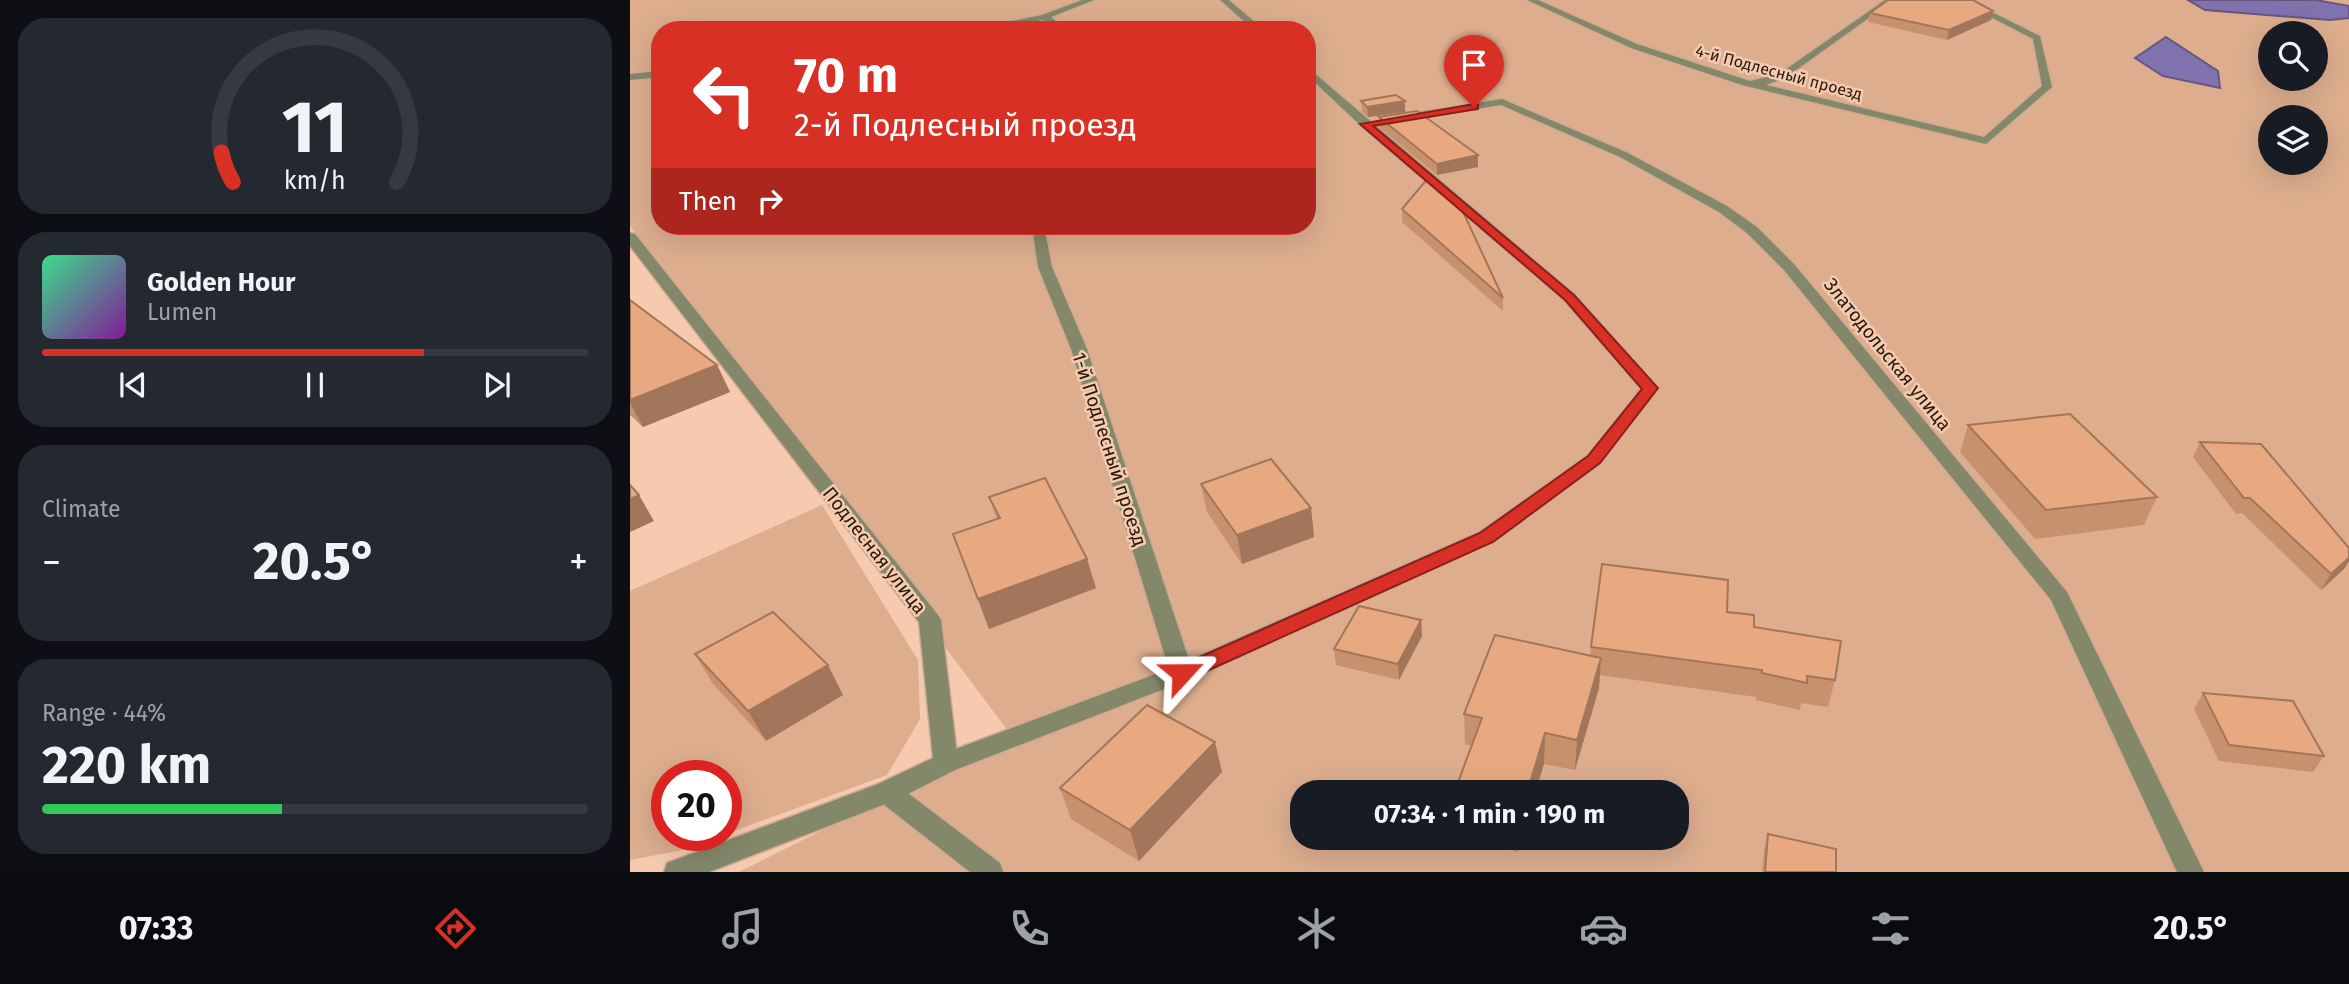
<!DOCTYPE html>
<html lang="en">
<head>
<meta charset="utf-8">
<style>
  body { margin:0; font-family:"Fira Sans",sans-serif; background:#242831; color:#f1f3f6; height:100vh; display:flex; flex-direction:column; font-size:26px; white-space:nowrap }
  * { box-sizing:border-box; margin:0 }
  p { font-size:23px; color:#9ea1a6 }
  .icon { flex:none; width:38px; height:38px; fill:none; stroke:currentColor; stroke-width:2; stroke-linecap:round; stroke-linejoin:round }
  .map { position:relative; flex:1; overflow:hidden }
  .details { display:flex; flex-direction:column; gap:18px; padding:18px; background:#0d0f14; width:630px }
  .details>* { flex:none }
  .banner { position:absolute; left:21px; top:21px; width:665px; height:214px; border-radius:28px; box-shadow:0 7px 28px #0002; background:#d93025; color:#fff; overflow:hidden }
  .buttons { position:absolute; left:1628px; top:21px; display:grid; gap:14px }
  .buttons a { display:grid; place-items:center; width:70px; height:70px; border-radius:50%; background:#171b24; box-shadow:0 7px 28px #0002; font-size:35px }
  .speed { position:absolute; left:21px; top:760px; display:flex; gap:14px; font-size:35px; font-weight:700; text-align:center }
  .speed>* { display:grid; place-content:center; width:91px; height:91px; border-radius:50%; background:#171b24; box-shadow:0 7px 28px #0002; line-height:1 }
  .speed .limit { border:10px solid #d22; background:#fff; color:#111 }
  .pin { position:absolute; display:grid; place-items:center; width:60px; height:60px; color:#fff; margin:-72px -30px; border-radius:50% 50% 50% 0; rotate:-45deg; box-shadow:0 0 7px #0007 }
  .pin .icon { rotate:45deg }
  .me { position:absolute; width:77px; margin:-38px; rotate:66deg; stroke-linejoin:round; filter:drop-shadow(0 0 5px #0008) }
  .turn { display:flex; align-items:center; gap:24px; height:147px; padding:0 28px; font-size:32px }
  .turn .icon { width:91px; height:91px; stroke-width:2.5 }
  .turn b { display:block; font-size:49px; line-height:60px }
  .then { display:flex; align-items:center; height:66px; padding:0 28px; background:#0003; gap:14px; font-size:26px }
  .big { font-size:52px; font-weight:700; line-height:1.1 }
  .details .widget { flex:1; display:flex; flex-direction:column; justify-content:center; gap:10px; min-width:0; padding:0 24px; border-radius:28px; background:#242831 }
  .details .dial { align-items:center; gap:0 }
  .dial svg { height:182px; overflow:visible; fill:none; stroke:#363941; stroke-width:7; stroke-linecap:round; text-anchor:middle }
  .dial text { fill:#f1f3f6; stroke:none }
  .song { display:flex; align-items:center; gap:21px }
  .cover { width:84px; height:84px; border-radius:10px; background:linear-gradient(135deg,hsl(150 70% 55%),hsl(290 70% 35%)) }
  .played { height:7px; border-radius:4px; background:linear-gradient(90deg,#d93025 70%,#363941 70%) }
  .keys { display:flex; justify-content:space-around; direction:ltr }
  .heat { display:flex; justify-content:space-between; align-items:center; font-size:38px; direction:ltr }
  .charge { height:10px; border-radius:5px; background:linear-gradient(90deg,#34c759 44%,#363941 0) }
  .trip { position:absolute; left:660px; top:780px; width:399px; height:70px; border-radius:28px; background:#171b24; box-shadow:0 7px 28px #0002; font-weight:700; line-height:70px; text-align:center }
  .tabs { display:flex; height:112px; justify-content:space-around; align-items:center; background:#090b0e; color:#9ea1a6 }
  .tabs .icon { width:49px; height:49px }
  .tabs .on { color:#d93025 }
  .tabs b { font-size:32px; color:#f1f3f6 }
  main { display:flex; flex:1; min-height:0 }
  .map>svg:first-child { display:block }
  .green { fill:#ddad8e; fill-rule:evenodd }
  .water { fill:#8072af; stroke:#66577f; stroke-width:2 }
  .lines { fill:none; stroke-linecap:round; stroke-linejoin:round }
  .service-casing { stroke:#d0aa92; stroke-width:3 }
  .minor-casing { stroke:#d0aa92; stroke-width:3 }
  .service { fill:#84886b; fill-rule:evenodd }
  .minor { fill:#84886b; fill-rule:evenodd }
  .wall { fill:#c8916e }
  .shaded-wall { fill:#a2765a }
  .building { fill:#e8a980; stroke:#a2765a; stroke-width:2 }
  .route { fill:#d93025; stroke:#8d1f18; stroke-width:2 }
  .labels { text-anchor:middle; stroke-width:5; stroke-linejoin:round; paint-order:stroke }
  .far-street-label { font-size:16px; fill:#28190f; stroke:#f5caaf }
  .street-label { font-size:19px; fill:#28190f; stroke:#f5caaf }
</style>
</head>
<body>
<main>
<section class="details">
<div class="widget dial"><svg viewBox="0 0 100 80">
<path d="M14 69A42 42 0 1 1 86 69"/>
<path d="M14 69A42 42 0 0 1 9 56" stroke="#d93025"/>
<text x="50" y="56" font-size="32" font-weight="700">11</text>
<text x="50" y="72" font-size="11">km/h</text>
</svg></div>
<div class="widget">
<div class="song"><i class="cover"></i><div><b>Golden Hour</b><p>Lumen</p></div></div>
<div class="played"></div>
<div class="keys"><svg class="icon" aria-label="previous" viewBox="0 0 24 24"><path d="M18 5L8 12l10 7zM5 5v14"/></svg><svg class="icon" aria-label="pause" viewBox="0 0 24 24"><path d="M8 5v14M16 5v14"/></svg><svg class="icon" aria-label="next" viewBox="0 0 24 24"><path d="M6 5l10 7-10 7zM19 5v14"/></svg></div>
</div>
<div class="widget"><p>Climate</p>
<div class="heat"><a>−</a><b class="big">20.5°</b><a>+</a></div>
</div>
<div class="widget"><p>Range · 44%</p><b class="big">220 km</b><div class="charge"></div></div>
</section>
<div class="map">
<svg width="1719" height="872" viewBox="0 0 1719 872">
  <rect width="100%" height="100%" fill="#f5caaf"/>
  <path class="green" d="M0,0H1719V872H109L381,735L0,226ZM30,30H677V226H30ZM1640,33H1685V79H1640ZM1640,117H1685V163H1640ZM672,793H1046V838H672Z
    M192,505L288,660L290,719L257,775L96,834V775H37V835H95L58,849L0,860V591Z"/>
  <path class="water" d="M1558,0H1686L1719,6V18L1700,20L1575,10Z
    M1536,37L1588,71L1590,88L1533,76L1505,58Z"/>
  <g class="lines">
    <defs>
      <path id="service" d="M452,0H464L421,17L437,30H428L413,20L358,30H338L412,15Z
        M590,0H599L634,30H624Z
        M897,0H908L1007,44L1120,81L1149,74L1255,0H1264L1155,78L1136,85L1354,137L1412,86L1403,39L1328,0H1338L1410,36L1422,87L1356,144L1112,85L1001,48Z
        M677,67L945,295L1028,389L970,463L863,542L560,679L325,770L316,773L307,770L304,763L307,756L539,669L441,349L408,267L402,226H414L422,267L457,349L559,660L849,532L958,455L1011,389L935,301L731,126L677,75Z
        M30,71V77L0,80V74Z
        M872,99L998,153L1097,206L1127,227L1164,264L1437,592L1574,872H1547L1421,600L1154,270L1117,233L1089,212L990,157L871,105L770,121L765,118L770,115Z
        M257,781L266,784L370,863L373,872H340L248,800L244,792L248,784Z"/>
      <path id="minor" d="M0,233L5,234L308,615L311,620L328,763L325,770L266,800L79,872H34L37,863L248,784L303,758L289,622L0,246Z"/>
    </defs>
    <use href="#service" class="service-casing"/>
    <use href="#minor" class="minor-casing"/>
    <use href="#service" class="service"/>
    <use href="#minor" class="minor"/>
  </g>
  <path class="wall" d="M1363,11L1361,20L1317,40L1238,22L1240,13Z
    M731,101H775V112L738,117L732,112Z
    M749,117L848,167L807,175L750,128Z
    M772,209L873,298V311L772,222Z
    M0,300L87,365L100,392L13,427L0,415Z
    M1338,425L1527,497L1514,525L1405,539L1330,452Z
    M1570,442L1719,548V561L1714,569L1691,590L1612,513L1606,514L1563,457Z
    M571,484L681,508L684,537L612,564L577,512Z
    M359,497L466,588L359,629L323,534L367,519Z
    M1097,612L1124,627L1205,680L1198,707L1171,703L1170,710L1126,700V697L970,675L969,688L945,770L914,764L905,793H824L842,746L835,744L834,714L960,656L961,647Z
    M791,620L792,636L769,680L706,665L704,649Z
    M65,654L213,695L136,741L83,684Z
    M1573,693L1694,756L1683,772L1589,761L1564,709Z
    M592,772L509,861L441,819L430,788Z
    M1138,834L1206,872H1132L1134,850Z
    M835,838H892L887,852Z"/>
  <path class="shaded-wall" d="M1363,11L1361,20L1317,40L1319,30Z
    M775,101V112L738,117L737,107Z
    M848,155V167L807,175V164Z
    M87,365L100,392L13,427L0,403V400Z
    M9,495L24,521L0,532V499Z
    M681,508L684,537L612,564L607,535Z
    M1719,558V561L1714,569L1691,590L1701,574Z
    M457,559L466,588L359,629L348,599Z
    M791,620L792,636L769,680L768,664Z
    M971,658L969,688L945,770L947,740Z
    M198,665L213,695L136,741L118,711Z
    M915,733L914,764L905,793H897Z
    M585,742L592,772L509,861L500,830Z
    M888,838H892L887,852Z"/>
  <path class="building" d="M1258,0H1343L1363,11L1319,30L1240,13Z
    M766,95L775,101L737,107L731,101Z
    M787,111L848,155L807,164L749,117Z
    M799,177L828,201L873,298L772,209Z
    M0,300L87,365L0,400Z
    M1440,414L1527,497L1416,510L1338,425Z
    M1570,442L1631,444L1719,548V558L1701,574L1620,498H1614Z
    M641,459L681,508L607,535L571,484Z
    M415,478L457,559L348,599L323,534L370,518L359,497Z
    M0,485L9,495L0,499Z
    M972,564L1098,580L1097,612L1124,615V627L1211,641L1205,680L1177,676V683L1132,673V670L961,647Z
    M729,606L791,620L768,664L704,649Z
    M143,612L198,665L118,711L65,654Z
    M865,635L971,658L947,740L915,733L897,793H824L852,718L834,714Z
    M1573,693L1663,701L1694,756L1599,745Z
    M517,705L585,742L500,830L430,788Z
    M1138,834L1206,849V872H1135Z"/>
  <path class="route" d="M844,104L848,105V109L743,126L944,295L1028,388L970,463L863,542L559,679L552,681L545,679L542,673L545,668L850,533L958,456L1012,389L935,300L730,124Z"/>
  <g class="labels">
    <g class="far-street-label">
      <text transform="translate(1149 72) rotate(15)" y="6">4-й Подлесный проезд</text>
    </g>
    <g class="street-label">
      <text transform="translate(1258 354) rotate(51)" y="7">Златодольская улица</text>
      <text transform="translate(480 449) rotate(72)" y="7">1-й Подлесный проезд</text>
      <text transform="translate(245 550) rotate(52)" y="7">Подлесная улица</text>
    </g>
  </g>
</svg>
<div class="buttons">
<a><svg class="icon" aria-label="search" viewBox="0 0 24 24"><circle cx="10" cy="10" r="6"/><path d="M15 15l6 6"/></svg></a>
<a><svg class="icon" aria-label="layers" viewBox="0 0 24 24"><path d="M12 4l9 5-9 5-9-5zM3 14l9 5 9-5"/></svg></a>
</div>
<div class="speed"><div class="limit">20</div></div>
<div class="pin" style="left:844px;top:107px;background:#d93025"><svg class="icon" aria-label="arrive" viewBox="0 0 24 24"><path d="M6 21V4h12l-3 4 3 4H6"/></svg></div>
<svg class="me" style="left:552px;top:673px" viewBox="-20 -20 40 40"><path d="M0-17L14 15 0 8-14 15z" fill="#d93025" stroke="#fff" stroke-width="4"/></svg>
<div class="trip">07:34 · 1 min · 190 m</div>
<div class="banner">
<div class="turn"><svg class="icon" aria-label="left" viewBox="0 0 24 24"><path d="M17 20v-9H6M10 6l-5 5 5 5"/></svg><div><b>70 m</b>2-й Подлесный проезд</div></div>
<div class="then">Then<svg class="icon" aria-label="right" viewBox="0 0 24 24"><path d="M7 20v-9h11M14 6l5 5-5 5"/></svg></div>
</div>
</div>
</main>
<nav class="tabs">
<b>07:33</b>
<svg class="icon on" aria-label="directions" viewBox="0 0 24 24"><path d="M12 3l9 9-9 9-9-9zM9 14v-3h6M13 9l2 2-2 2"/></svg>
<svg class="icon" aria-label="music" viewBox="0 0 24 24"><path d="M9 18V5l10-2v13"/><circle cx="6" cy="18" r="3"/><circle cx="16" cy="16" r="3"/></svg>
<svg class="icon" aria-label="phone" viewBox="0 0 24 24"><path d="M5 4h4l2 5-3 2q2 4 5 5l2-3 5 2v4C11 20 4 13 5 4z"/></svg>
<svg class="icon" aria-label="climate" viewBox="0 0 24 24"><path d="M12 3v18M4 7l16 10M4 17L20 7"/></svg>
<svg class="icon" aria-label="car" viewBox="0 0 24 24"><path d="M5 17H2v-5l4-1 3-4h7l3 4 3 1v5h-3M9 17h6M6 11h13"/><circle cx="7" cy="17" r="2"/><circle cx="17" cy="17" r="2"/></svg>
<svg class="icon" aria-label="filters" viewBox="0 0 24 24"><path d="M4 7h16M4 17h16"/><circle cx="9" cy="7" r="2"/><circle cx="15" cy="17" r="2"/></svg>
<b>20.5°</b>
</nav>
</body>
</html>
